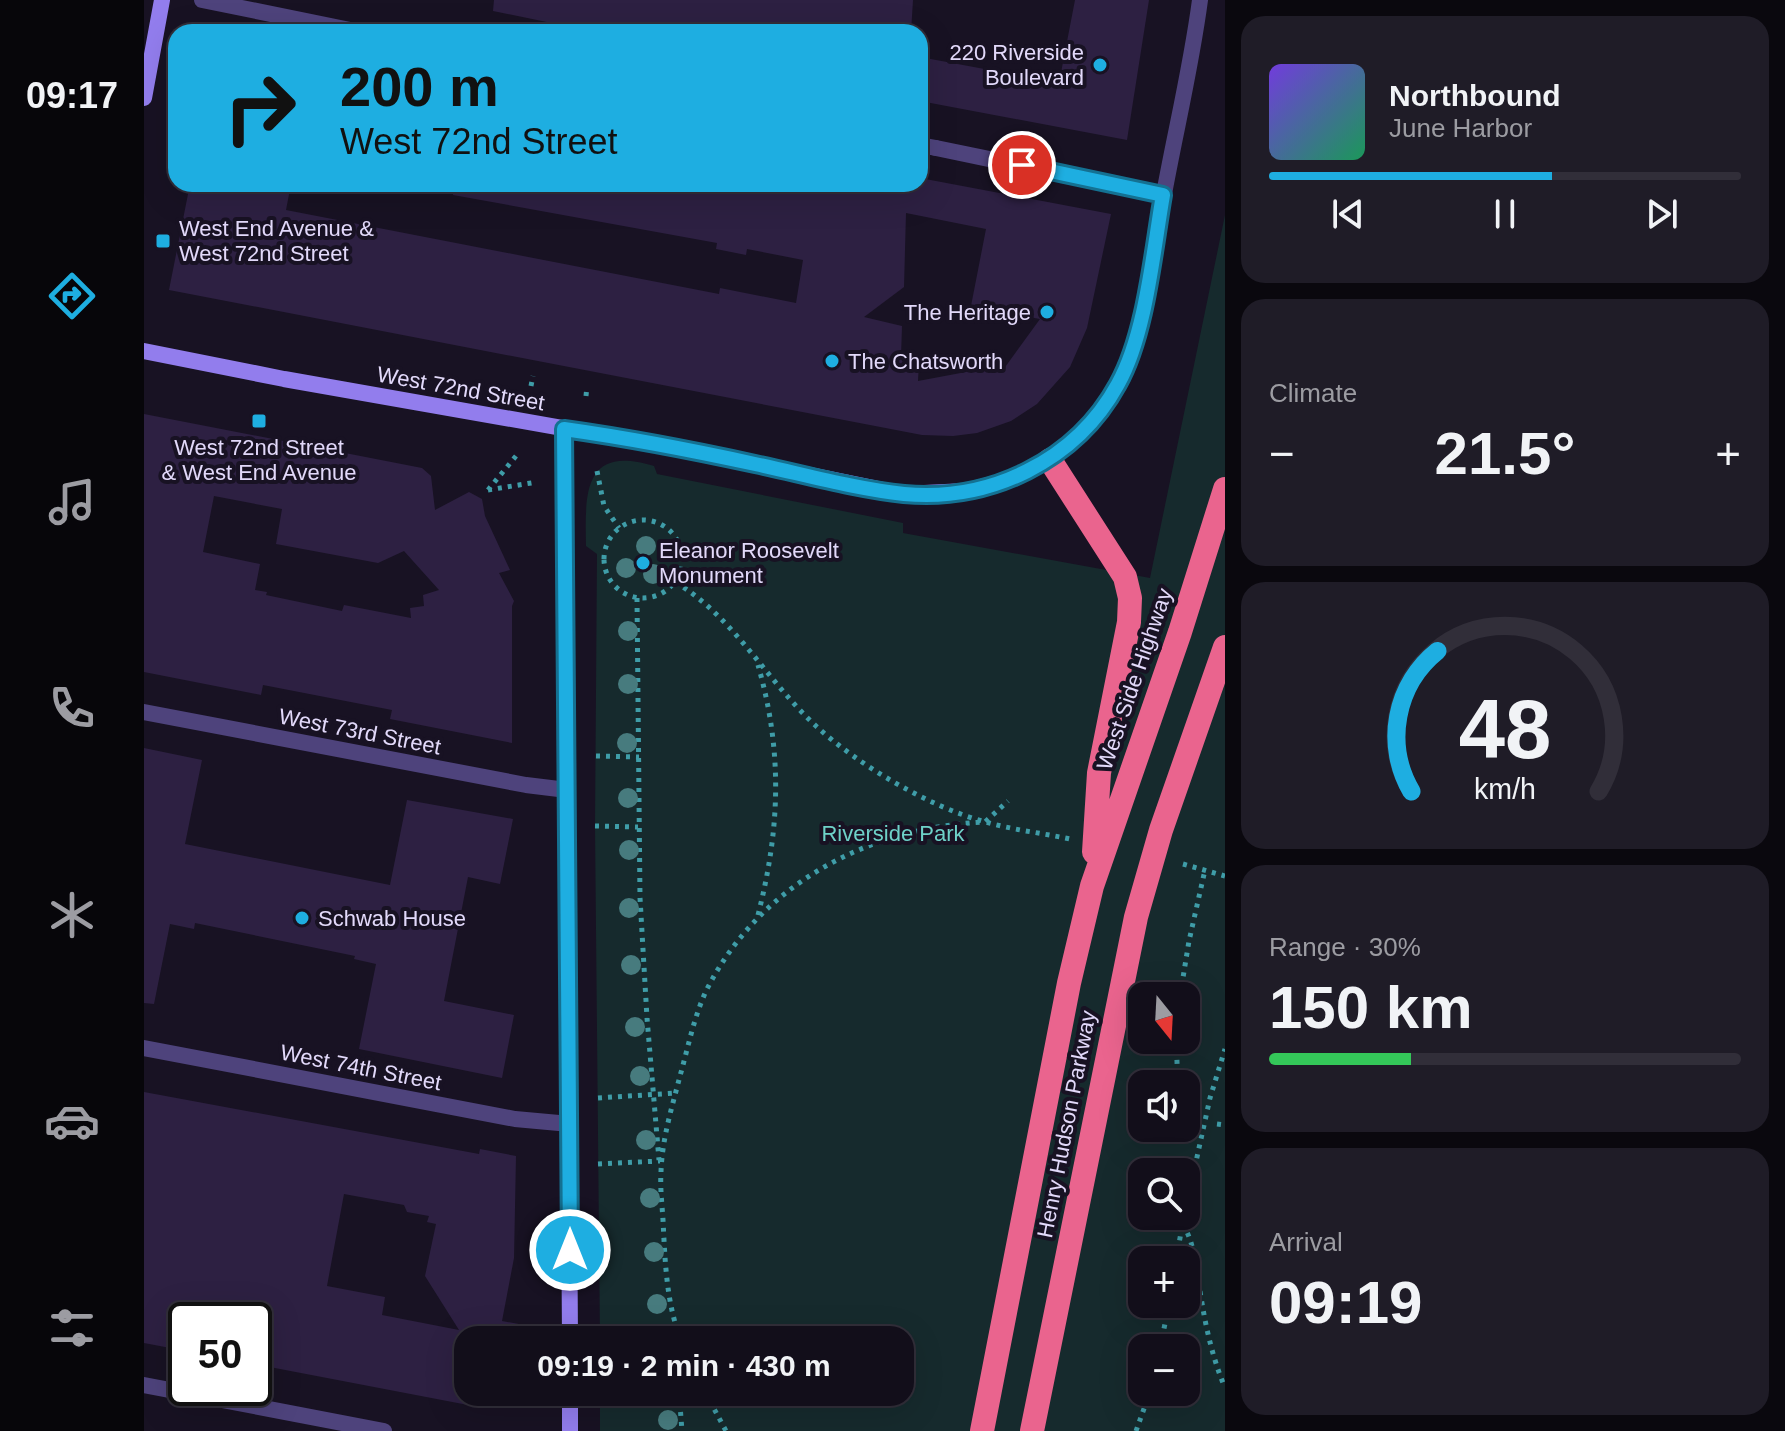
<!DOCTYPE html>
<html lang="en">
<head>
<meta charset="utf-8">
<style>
  body { margin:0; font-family:Helvetica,sans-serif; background:#1f1c27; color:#f1f3f6; height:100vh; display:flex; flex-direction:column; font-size:30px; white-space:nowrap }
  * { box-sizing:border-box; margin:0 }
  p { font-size:26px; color:#9c9ca2 }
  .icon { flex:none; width:44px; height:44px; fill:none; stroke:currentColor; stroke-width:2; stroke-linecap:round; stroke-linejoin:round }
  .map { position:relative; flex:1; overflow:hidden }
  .side { display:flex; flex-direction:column; gap:16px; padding:16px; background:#0a080e; width:560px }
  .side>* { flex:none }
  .banner { position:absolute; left:24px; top:24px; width:760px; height:168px; border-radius:24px; box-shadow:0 8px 32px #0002,0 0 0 2px #312e39; background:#1eaee1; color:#111; overflow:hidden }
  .needle { width:52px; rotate:162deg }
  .fabs { position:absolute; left:984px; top:982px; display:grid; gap:16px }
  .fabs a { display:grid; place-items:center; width:72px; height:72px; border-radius:16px; background:#120e1a; box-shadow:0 8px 32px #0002,0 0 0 2px #312e39; font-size:40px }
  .speed { position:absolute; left:24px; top:1302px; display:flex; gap:16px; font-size:40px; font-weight:700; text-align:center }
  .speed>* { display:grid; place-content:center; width:104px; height:104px; border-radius:50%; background:#120e1a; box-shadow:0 8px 32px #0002,0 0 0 2px #312e39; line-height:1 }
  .speed .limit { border:4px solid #111; border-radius:12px; background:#fff; color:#111 }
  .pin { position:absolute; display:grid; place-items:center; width:68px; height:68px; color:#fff; margin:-34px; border:4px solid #fff; border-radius:50%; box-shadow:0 2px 8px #0007 }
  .me { position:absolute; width:88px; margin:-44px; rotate:0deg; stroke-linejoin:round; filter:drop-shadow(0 0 6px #0008) }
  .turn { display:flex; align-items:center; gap:28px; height:168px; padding:0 40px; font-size:36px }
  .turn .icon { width:104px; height:104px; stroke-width:2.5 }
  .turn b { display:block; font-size:56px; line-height:68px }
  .big { font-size:60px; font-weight:700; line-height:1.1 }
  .side .card { flex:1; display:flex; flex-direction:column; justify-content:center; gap:12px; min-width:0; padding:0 28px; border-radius:24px; background:#1f1c27 }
  .side .dial { align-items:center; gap:0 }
  .dial svg { height:208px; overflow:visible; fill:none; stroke:#312e39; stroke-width:7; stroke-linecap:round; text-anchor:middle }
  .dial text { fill:#f1f3f6; stroke:none }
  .song { display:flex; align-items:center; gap:24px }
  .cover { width:96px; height:96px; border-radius:12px; background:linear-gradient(135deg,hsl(260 70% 55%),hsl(150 70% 35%)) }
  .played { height:8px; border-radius:4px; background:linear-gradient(90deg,#1eaee1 60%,#312e39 60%) }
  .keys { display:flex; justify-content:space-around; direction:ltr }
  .heat { display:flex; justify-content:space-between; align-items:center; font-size:44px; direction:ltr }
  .charge { height:12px; border-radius:6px; background:linear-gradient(90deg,#34c759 30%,#312e39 0) }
  .trip { position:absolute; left:310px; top:1326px; width:460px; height:80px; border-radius:24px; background:#120e1a; box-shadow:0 8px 32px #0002,0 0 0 2px #312e39; font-weight:700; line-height:80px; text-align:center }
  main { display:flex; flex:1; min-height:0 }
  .dock { display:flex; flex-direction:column; width:144px; justify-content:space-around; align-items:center; background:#07060a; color:#9c9ca2 }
  .dock .icon { width:56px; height:56px }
  .dock .current { color:#1eaee1 }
  .dock b { font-size:36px; color:#f1f3f6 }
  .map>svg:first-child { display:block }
  .green { fill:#162a2d; fill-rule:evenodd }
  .building { fill:#2d2042; fill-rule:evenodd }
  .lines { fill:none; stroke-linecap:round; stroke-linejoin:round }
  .path { stroke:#3f9da8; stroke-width:5; stroke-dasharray:4 6; stroke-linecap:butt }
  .pedestrian { stroke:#4e437c; stroke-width:16 }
  .minor { stroke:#4e437c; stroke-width:16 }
  .secondary { stroke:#927ded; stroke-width:16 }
  .motorway { stroke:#ea648e; stroke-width:24 }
  .tree { fill:#477b7e }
  .route-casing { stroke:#147192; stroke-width:20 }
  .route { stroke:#1eaee1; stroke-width:14 }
  .poi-dot { fill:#1eaee1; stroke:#181223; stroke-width:3 }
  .labels { text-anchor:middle; stroke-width:8; stroke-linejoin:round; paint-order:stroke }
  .poi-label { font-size:22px; fill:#e2d9fa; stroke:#181223; text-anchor:start }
  .street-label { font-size:22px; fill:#e2d9fa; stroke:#181223 }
  .park-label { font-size:22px; fill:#6ed1c8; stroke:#181223 }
</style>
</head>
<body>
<main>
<nav class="dock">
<b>09:17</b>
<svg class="icon current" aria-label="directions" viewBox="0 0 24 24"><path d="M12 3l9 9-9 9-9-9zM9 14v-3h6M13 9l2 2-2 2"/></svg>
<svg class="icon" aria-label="music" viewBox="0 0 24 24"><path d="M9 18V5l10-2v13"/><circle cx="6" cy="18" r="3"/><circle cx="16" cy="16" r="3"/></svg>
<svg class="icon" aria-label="phone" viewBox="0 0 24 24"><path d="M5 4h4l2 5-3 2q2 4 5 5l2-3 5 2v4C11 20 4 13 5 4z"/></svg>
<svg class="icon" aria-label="climate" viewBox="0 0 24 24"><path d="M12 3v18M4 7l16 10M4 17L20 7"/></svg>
<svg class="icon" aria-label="car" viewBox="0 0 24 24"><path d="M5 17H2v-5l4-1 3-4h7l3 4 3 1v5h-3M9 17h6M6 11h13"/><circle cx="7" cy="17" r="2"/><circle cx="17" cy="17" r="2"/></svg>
<svg class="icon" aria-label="filters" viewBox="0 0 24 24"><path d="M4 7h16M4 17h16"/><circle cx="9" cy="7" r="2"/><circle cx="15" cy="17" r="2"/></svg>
</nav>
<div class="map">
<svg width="1081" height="1431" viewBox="0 0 1081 1431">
  <rect width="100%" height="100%" fill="#181223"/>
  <path class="green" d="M1081,215V1431H456V1392H756V1340H456L451,826L453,554L442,546C441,494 439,444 510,466L513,474L759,523V533L1006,578ZM998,996H1042V1040H998ZM998,1084H1042V1128H998ZM998,1172H1042V1216H998ZM998,1260H1042V1304H998ZM998,1348H1042V1392H998Z"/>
  <path class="building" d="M350,0H769L767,32H451L349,11Z
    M931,0H1005L983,140L776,101V57L915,83Z
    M776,178L967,214L943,328L926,367L893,404L867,421L833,433L809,436L778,435L25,290L46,184H147L142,210L575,294L576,288L652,303L659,260L603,249L602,255L572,249L573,243L309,195L310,184H776ZM762,213L842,229L827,306L896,319L859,370L850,360L822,372L774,381L775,361L757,357L758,326L720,317L760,287Z
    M0,414L278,468L287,476L291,510L325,492L338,499L341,516L366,570L355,573L370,601L368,606V743L246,719L248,710L119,685L117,695L0,672ZM70,496L138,509L132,544L234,563L260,551L295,590L279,595L280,606L266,608L267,618L200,605L198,611L122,595L123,592L111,590L116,564L59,552Z
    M0,748L58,760L41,844L246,885L263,800L369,819L356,884L324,877L300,1001L370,1015L358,1078L215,1049L232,964L210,959L211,956L51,923L50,929L26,924L10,1004L0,1003Z
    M0,1092L335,1154L336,1149L372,1156L370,1258L358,1321L402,1329L401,1340H324V1405L110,1364V1320H42V1351L0,1343ZM200,1194L260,1205L263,1212L285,1216L283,1222L292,1224L281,1276L315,1330L238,1315L241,1297L183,1286Z"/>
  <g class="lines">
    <path class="path" d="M387,386L389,376
      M442,396L443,386
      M453,471L460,506L475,528
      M344,490L393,482
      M344,490L372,456
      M460 559a39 39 0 1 1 78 0a39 39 0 1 1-78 0Z
      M531,582C590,617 622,680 672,726C714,765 787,808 842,822C869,830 898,833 926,839
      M493,598L496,898L503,1018L515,1160
      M452,756L495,757
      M451,826L494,827
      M1039,864L1081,876
      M614,915C636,829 639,752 614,665
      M1036,996L1045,941L1061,870
      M1032,1040L1034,1084
      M454,1098L532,1093
      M1042,1115L1045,1118
      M1073,1124L1081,1125
      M454,1164L516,1161
      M1042,1207L1066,1098L1081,1049
      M1039,1224C1052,1247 1052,1271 1057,1297C1062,1329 1069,1359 1081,1388
      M1032,1260L1040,1216
      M537,1340C522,1303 521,1259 519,1220C518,1204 516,1188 517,1172C518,1139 528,1107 536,1076C544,1048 550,1016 563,989C617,883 726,827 841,822L864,801
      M1016,1348L1025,1304
      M535,1392L538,1431
      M561,1392L582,1431
      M992,1431L1006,1392"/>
    <path class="pedestrian" d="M776,145L792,148"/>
    <path class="minor" d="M58,0L216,32
      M792,148L1019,195
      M906,460C932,438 958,414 975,383C1003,330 1007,263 1018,205C1030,137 1047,69 1056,0
      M0,712L382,785L423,790
      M0,1048L371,1119L426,1124
      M0,1385L240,1431"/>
    <path class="secondary" d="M0,98L18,0
      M0,351L140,379L554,452L759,494L822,491L863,480L906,460
      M420,429L426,1340
      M426,1392V1431"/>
    <path class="motorway" d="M906,460L981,577L986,598L985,622L955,773L950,852
      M838,1431L925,983L948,886L1036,632L1081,489
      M888,1431L992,917L1017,830L1081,647"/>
  </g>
  <g class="tree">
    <circle cx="502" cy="546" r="10"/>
    <circle cx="482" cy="568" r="10"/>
    <circle cx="509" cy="574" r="10"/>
    <circle cx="484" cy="631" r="10"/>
    <circle cx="484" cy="684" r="10"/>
    <circle cx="483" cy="743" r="10"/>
    <circle cx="484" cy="798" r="10"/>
    <circle cx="485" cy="850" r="10"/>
    <circle cx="485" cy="908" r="10"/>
    <circle cx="487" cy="965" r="10"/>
    <circle cx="491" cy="1027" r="10"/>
    <circle cx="496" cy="1076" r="10"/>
    <circle cx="502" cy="1140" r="10"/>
    <circle cx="506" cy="1198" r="10"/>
    <circle cx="510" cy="1252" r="10"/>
    <circle cx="513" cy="1304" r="10"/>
    <circle cx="524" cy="1420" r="10"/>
  </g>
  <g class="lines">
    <defs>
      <path id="route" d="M426,1250L420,429C484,438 547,450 611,464C658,474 712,489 760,494C846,502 932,461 974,384C1002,334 1009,252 1019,195L878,165"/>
    </defs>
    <use href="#route" class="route-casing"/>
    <use href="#route" class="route"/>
  </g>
  <g class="poi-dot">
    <circle cx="956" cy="65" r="8"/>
    <rect x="11" y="233" width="16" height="16" rx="4"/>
    <circle cx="903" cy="312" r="8"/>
    <circle cx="688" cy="361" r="8"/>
    <rect x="107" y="413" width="16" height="16" rx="4"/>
    <circle cx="499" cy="563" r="8"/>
    <circle cx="158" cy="918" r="8"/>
  </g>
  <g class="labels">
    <g class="poi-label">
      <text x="940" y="60" text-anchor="end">220 Riverside<tspan x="940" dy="25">Boulevard</tspan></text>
      <text x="35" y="236">West End Avenue &amp;<tspan x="35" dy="25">West 72nd Street</tspan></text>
      <text x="887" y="320" text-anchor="end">The Heritage</text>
      <text x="704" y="369">The Chatsworth</text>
      <text x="115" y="455" text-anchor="middle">West 72nd Street<tspan x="115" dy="25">&amp; West End Avenue</tspan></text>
      <text x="515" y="558">Eleanor Roosevelt<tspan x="515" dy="25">Monument</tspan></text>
      <text x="174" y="926">Schwab House</text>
    </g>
    <g class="street-label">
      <text transform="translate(317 388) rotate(10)" y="8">West 72nd Street</text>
      <text transform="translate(990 679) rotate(-71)" y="8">West Side Highway</text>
      <text transform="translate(216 731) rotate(11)" y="8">West 73rd Street</text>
      <text transform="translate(217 1067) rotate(11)" y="8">West 74th Street</text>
      <text transform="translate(922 1124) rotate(-79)" y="8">Henry Hudson Parkway</text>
    </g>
    <g class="park-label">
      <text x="749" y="841">Riverside Park</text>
    </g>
  </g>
</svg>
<div class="fabs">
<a><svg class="needle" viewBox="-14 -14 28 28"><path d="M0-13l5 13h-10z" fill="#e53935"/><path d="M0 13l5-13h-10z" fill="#9c9ca2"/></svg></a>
<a><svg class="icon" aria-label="sound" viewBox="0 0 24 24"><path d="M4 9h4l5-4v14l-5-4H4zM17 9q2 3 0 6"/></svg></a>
<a><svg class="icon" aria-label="search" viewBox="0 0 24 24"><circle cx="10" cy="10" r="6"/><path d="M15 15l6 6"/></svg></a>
<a>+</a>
<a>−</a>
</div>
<div class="speed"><div class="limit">50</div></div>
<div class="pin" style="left:878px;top:165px;background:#d93025"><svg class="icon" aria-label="arrive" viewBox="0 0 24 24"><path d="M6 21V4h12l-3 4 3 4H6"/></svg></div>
<svg class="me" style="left:426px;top:1250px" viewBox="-20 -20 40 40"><circle r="17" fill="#1eaee1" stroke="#fff" stroke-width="3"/><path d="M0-11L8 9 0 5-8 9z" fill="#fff"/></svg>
<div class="trip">09:19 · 2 min · 430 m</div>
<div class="banner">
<div class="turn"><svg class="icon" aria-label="right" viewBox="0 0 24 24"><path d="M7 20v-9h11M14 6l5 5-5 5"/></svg><div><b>200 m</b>West 72nd Street</div></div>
</div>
</div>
<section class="side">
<div class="card">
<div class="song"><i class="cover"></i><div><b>Northbound</b><p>June Harbor</p></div></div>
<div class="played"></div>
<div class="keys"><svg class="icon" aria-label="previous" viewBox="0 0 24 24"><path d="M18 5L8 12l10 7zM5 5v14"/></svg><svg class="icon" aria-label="pause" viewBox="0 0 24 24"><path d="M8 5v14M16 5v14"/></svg><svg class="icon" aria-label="next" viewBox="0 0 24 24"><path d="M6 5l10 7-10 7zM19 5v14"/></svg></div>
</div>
<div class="card"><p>Climate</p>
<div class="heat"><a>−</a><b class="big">21.5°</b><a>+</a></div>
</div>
<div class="card dial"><svg viewBox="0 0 100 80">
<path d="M14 69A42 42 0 1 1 86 69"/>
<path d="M14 69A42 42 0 0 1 24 15" stroke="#1eaee1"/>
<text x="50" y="56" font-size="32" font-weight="700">48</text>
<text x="50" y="72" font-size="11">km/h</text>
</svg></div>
<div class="card"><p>Range · 30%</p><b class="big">150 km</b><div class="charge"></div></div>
<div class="card"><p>Arrival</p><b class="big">09:19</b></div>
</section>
</main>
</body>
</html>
